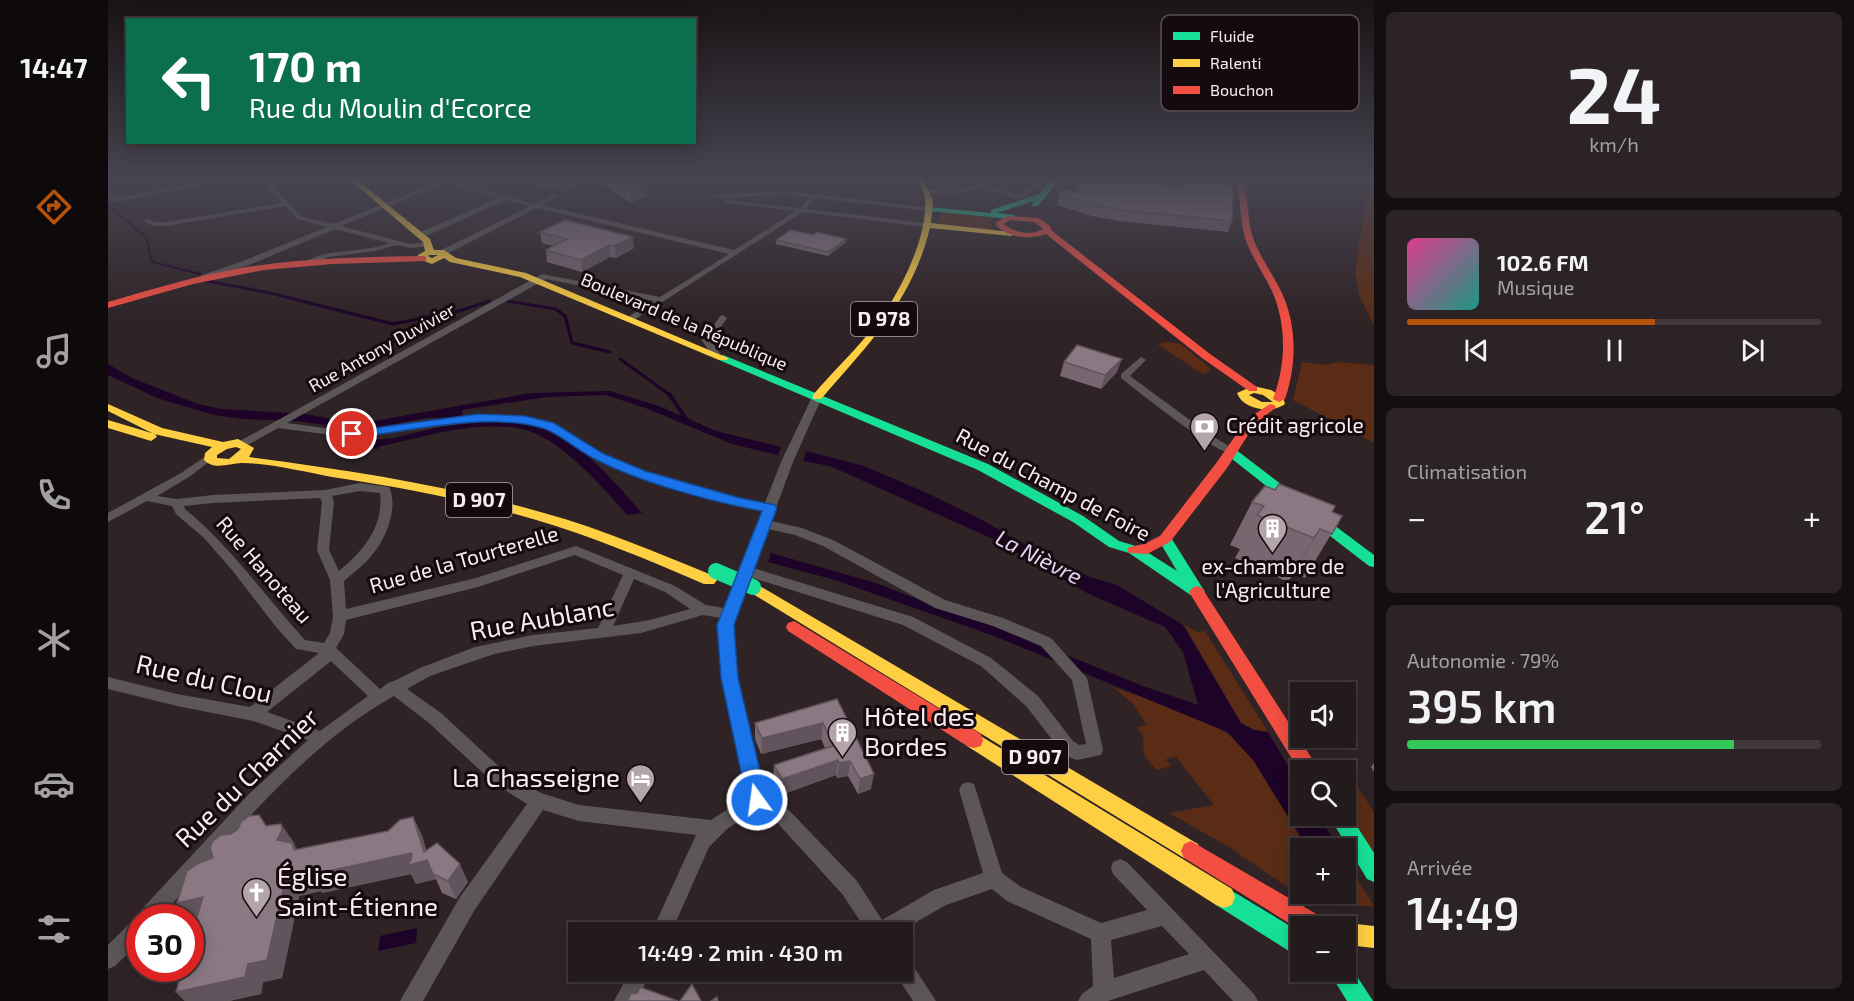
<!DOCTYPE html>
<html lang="fr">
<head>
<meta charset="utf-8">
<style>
  body { margin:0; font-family:"Exo 2",sans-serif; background:#2b2325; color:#f1f3f6; height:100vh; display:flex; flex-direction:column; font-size:22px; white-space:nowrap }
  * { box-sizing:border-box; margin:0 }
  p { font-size:20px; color:#a3a1a3 }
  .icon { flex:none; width:33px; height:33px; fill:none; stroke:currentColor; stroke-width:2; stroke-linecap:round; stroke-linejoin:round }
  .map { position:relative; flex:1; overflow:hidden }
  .drawer { display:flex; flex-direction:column; gap:12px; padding:12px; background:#130e0f; width:480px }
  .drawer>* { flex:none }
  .banner { position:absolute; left:18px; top:18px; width:570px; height:126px; border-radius:0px; box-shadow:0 3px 15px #0003,0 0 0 2px #40383b; background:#0b6e4f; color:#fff; overflow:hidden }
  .controls { position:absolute; left:1182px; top:682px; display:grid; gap:12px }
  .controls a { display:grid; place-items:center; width:66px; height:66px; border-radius:0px; background:#231a1c; box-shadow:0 3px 15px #0003,0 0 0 2px #40383b; font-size:30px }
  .speed { position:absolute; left:18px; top:904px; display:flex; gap:12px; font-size:30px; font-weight:700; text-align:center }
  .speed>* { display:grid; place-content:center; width:78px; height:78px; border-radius:50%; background:#231a1c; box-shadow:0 3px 15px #0003,0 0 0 2px #40383b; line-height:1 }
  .speed .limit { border:9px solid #d22; background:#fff; color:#111 }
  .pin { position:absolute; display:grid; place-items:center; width:51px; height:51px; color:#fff; margin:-26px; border:3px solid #fff; border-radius:50%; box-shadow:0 2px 6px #0007 }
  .me { position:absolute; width:66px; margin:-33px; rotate:346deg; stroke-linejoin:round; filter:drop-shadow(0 0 4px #0008) }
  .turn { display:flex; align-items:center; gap:21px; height:126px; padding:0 24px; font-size:27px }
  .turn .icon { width:78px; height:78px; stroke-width:2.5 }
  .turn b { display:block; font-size:42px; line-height:51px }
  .big { font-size:45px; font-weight:600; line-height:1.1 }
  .drawer .widget { flex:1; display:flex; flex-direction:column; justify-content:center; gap:9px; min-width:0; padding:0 21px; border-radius:9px; background:#2b2325 }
  .drawer .dial { align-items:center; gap:0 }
  .dial b { font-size:78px; line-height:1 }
  .song { display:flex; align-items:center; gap:18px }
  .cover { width:72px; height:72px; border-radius:9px; background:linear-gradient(135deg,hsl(330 70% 55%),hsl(170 70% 35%)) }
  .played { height:6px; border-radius:3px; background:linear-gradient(90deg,#b45309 60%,#40383b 60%) }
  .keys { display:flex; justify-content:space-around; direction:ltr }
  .heat { display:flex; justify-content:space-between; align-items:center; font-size:33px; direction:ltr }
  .charge { height:9px; border-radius:4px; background:linear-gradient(90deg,#34c759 79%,#40383b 0) }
  .trip { position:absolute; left:460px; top:922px; width:345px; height:60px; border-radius:0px; background:#231a1c; box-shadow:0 3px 15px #0003,0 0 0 2px #40383b; font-weight:600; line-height:60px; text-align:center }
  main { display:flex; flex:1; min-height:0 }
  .tabs { display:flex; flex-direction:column; width:108px; justify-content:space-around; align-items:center; background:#0e0a0b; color:#a3a1a3 }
  .tabs .icon { width:42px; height:42px }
  .tabs .active { color:#b45309 }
  .tabs b { font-size:27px; color:#f1f3f6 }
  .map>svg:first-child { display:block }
  .green { fill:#5a2c15 }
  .water { fill:#1d0327 }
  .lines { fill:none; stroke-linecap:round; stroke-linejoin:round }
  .stream-far2 { stroke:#1d0327; stroke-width:2 }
  .stream-far1 { stroke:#1d0327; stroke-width:3 }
  .stream { stroke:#1d0327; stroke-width:4 }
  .street { fill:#5c5656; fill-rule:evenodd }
  .fast { fill:#16e098; fill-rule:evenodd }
  .slow { fill:#ffcf43; fill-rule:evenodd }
  .jam { fill:#f24e42; fill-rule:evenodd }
  .fast-bridge { stroke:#16e098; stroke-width:16 }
  .wall { fill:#786771 }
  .shaded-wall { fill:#61545c }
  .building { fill:#8b7883; stroke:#61545c; stroke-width:1.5 }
  .route { fill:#1a73e8; stroke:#114b97; stroke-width:1.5 }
  .labels { text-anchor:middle; stroke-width:6; stroke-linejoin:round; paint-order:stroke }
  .far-street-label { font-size:18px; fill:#fbebef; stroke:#150b0e }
  .shield { fill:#150b0e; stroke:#b6a8ac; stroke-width:1.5 }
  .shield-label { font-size:20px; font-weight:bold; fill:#fbebef }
  .poi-label { font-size:21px; fill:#fbebef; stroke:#150b0e; text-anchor:start }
  .street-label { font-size:21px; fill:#fbebef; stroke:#150b0e }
  .water-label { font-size:22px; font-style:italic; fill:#e9d2f5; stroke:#150b0e }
  .near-street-label { font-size:26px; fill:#fbebef; stroke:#150b0e }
  .near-poi-label { font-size:26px; fill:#fbebef; stroke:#150b0e; text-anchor:start }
  .key { fill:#150b0e; stroke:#5a4e52; stroke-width:1.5 }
  .key-label { font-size:16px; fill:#fbebef }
</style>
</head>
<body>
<main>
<nav class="tabs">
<b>14:47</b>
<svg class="icon active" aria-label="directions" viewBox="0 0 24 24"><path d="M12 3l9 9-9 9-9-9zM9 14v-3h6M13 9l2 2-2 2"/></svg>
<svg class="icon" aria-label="music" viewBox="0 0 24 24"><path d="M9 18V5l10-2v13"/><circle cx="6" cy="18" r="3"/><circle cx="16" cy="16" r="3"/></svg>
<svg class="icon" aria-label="phone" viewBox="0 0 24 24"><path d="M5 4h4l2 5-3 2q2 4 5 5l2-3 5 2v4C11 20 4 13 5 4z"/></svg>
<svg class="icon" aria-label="climate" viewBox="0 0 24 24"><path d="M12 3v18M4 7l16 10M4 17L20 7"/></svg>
<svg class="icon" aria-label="car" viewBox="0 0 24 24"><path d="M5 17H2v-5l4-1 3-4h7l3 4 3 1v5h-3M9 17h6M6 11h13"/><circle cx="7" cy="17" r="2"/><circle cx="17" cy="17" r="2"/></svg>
<svg class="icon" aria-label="filters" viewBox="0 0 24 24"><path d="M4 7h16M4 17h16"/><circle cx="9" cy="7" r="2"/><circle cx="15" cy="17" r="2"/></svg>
</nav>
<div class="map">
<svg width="1266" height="1001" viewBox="0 0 1266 1001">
  <rect width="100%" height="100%" fill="#2f2326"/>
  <path class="green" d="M1261,179H1266V326L1251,295L1247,272Z
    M834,213L887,217L883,222V230L832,224L829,221Z
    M1059,342L1073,344L1104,370L1095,374L1049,344Z
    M1194,362L1218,365L1229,362L1266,365V443L1185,400Z
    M1076,625L1089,632L1097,631L1160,732L1146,730L1133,723Z
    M1005,687C1036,698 1104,718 1127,739C1153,763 1181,817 1200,849H1192V894H1204L1207,901L1191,895L1121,847L1061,813L1106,805L1068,757L1058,759L1063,766L1048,770L1036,755L1035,736L1029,727L1039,725L1025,704Z
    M1206,769H1238L1266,812V863L1238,816V771H1207Z
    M1243,869L1266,906H1251L1238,885Z"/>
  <path class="water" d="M0,364L24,378L90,404L114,409L197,414L249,424L423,393L502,391L551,406L608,431L673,447L670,455L624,444L540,409L498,395L438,397L354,410L355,417L318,418L256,430L187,421L133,419L106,415L49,398L0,375Z
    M383,421C393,422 404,421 415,423C466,431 502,477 534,513L519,515C497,489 454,441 421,431C377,417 315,437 270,447V449L224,442L229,437L262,440L286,438L331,427Z
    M698,451L756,466L819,493L876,521L945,561L982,577L1009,585L1075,625L1133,723L1146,730L1160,732L1192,786V816H1211L1231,849H1200L1145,760L1119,732L886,636L727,580L660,562L663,553L768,583L821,604L874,621L1035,686L1090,705L1075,652L1057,627L981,594L885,539L722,466L695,461Z
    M309,928L308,943L270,951L272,936Z"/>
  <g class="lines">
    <path class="stream-far2" d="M0,205L38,237L44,262L92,274"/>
    <path class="stream-far1" d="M88,273L92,274
      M99,281L162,293L285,324L351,311L382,301
      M399,301L448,309L457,316L464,343L502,352
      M512,359L562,395"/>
    <path class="stream" d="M561,394L581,423"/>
    <path class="street" d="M112,179H126L7,202L0,197V191L8,198Z
      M151,179H158L194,217L226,224L331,181L326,179H337L427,204L448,194L450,195V197L434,205L626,250L688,211L619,203L617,202V200L692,208L701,197L680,195L606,198L604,197V195L680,191L823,208V210L821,211L707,198L698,209L817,223L820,225L817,227L695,212L523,322L519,319L520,317L546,301L438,279L179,423L246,432L371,415L416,417L445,424L493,454L536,472L632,499L657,503L673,462L704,397L705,395H713L714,397L685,462L663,521L694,528L725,540L837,600L895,618L943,638L979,678L995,750L993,755L969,760L963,758L953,751L918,706L873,666L795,625L642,577L624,625L630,678L657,795L670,800L676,805L749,881L774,920L826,890L875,873L851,790L854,784L860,782L866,784L894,873L913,887L993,923L1039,910L1005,874L1003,868L1005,862L1012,859L1019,862L1146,994L1150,1001H1125L1096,970L1000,1001H970L974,994L985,986L983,939L899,901L884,889L838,905L789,933H760L735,895L664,817L650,809L619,829L601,847L563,933H543L588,835L471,821L435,810L366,911L315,1001H292L352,897L419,804L386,783L321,723L286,696C195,746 120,841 52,918H32V942L7,966L0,969V945L25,920L29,918L32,911L141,794L200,740L145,721L69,706L0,689V677L69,694L142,707L211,653L188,649L168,627L124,570L96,538L68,514L64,506L39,501L0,522V513L73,473L101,454L107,457L105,459L81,477L49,496L69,499L105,495L217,490L252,483L281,487C291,507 278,539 264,555C256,565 245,573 236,581L238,609L368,578L468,546L567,586L598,605L616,608L654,511L627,506L528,476L485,458L437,428L416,423L371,421L246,438L170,428L138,446H130L129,444L130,442L434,274L552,297L621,254L429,208L337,255H331V251L422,206L398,200L316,237H310V233L391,198L337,183L233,226L303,244L320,242H323V246L303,248L288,245L267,251L220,257L204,265H198V261C224,247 254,254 281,243L227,229L141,265L94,280H91V276L135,261L219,227L190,219L177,206L58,226H46L35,221L38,219L47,222H58L174,203ZM252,491L272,493C276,527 255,551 231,571L221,550L226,502L224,496ZM212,498L214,502L209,550L222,580L225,616L222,633L216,643L197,640C156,595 125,549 77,509L76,506L105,503ZM660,529L687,535L715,546L827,608L885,626L933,646L964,680L978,744L971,745L965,741L930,696L883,658L805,617L645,568ZM467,555L515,575L490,628L425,635L367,647L312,668L286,681L280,683L272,689L228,648L236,634L238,620L370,587ZM526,579L557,592L582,609L542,620L505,626ZM595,615L613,618L610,625L614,678L640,796L603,820L471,805L433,793L398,773L333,713L299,689L322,676L386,654L425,646L533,633ZM223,661L260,696L212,731L159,712ZM1054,926L1081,954L1006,978L1003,940Z
      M851,179H861L872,183L878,179H885L878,185L909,195L913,194L932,179H939L917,197L909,199L873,187L852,193L819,194L816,192L819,190H852L867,185Z
      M615,315L619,318L609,333L601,337L613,355L608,358L605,357L591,336L603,329L612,316Z
      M1033,357L1038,360L1022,376L1101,434L1127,450L1129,452L1127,454C1111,457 1030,391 1013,378V374Z
      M795,958L802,961L828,1001H805L786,972H795Z
      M522,972H543L529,1001H506Z"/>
    <path class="fast" d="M945,179H952L930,206H924L925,201L889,213L906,215L907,217L903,219L821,211L817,209L821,207L883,213V210L931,194Z
      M615,355L880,464L975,516L1011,541L1031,547L1069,571L1050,539L1052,536H1062L1097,592L1094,596H1084L1021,553L1001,547L965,522L870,470L611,360V356Z
      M1123,448L1127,449L1191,498L1193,501L1191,504H1181L1119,455L1117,452L1119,449Z
      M1209,515L1214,516L1266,555V567L1261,566L1204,522L1202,519Z
      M1238,809L1266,853V882L1259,879L1221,816H1238Z
      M1116,886L1192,932V956L1184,953L1108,905L1105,897L1108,889Z
      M1238,962L1241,964L1265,1001H1239L1221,972H1238Z"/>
    <path class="slow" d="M241,179H248L322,239L326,250H336L348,258L418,273L620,358L619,360H611L412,277L342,262L336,258L324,264L310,259V255L317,251L315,242ZM321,255H330L324,258L320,256Z
      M808,179H815L825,200L823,223L903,232L907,234L903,236L822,228C804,301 760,345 713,399H705V395C726,370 750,348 770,322C792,292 820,237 817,200C817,192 812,185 808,179Z
      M1145,386L1163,390L1175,397L1177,404C1164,414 1135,410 1129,393ZM1146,393L1155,395L1165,402H1154L1141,395Z
      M0,404L54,428L115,442L130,439L146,448L141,457C240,470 339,485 436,513C494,529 550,553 606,576L609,580L606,584H596C540,560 484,536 425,519C359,500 292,487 224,477C197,472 161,463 134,463C121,463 107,471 96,460L97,453L104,447L46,434L0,411ZM128,447L133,449L121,459L109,458V455L119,449Z
      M0,420L47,434L49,437L43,441L0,428Z
      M645,582L1090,844L1093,851L1090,858L1083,861L1076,858L640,591L637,587L640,583Z
      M866,732L1124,889L1127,897L1124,905L1116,908L1108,905L859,746L857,740L859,734Z
      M1248,924L1266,926V948L1248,946L1238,950V928Z"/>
    <path class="jam" d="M1127,179H1134C1141,198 1139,219 1145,238C1152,257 1164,273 1173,291C1189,324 1189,364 1177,399L1171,402L1165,399C1178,365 1179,325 1164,291C1155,273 1144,257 1137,238C1131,218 1134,198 1127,179Z
      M900,216L931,218L943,227V230L1102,354L1149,387V391H1141L1094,358L938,234C920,240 903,238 888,226V222ZM902,220L926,222L935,229C921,236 908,233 896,224Z
      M315,256L318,257V261L224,264L156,270L85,284L0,308V302C44,289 88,276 133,268C193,258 254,257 315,256Z
      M1162,404L1166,405L1168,407L1166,409L1147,424L1119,468L1062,542L1039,554L1021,553L1019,550L1021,547L1036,544L1052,536L1109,462L1139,419Z
      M1089,586L1094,588L1212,771L1192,772L1081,592L1084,588Z
      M686,621L873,734L875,740L873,746L866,748L859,746L680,631L678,627L680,623Z
      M1083,841L1217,919L1220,927H1192V930L1076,858L1073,851L1076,844Z"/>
    <path class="fast-bridge" d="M608,571L645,587"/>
  </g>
  <path class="wall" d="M415,179H480L456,191L416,183Z
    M488,179H534L539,196L523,203Z
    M1072,179L1124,221L1120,232L1011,221L984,216L949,205L952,190L968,192L970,181L1070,184Z
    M432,232L526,248L508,258L502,257L474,272L439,262L438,250L445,246L434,243Z
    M705,235L738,239V242L720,256L668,244V240Z
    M956,362L1009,372L993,389L952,376Z
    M1144,502L1224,512L1234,516L1197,578L1186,573L1180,582L1127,558L1132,549L1122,545Z
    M729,699L763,789L750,794L740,776L729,778L728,775L673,795L665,781L666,765L717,748L713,739L653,754L647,739V723Z
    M1266,763V772L1263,767Z
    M151,815L158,825L173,824L186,843L188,849L280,831L305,817L314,836L318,850L360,882L348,899L334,893L328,879L308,884L303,874L214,893L213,891L191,896L174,978L155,982L153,994L121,1001H77L68,992L88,921H86L105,858L123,834Z"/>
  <path class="shaded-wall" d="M454,179H480L456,191Z
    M538,182L539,196L523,203L521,189Z
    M525,237L526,248L508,258L506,246Z
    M738,239V242L720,256V252Z
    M501,245L502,257L474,272L473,260Z
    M1014,359L1009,372L993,389L997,375Z
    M1212,529L1186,573L1180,582L1206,538Z
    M715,723L713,739L653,754L654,738Z
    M730,760L728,775L673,795L674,779Z
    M742,761L740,776L729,778L731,763Z
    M766,774L763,789L750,794L752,779Z
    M305,817L314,836L325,871L316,852Z
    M173,824L186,843L187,848L196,862L169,840Z
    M304,853L319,860L328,879L308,884L303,874L214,893L213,891L191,896L174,978L155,982L153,994L121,1001H77L68,992L140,964L178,877Z
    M352,864L360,882L348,899L340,881Z
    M95,897L111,915L86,921L69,903Z"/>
  <path class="building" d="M507,179H534L538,182L521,189Z
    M972,179H1011L1074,185L1072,179L1125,184L1124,221L1014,210L987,205L951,194L952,190L971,192L970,181Z
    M457,220L525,237L506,246L501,245L473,260L438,250L459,239L432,232Z
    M683,230L705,235L709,232L738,239L720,252L668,240Z
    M969,345L1014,359L997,375L956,362Z
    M1171,484L1227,506L1224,512L1234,516L1224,534L1212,529L1206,538L1149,515L1156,506L1144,502L1157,486L1167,490Z
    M729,699L766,774L752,779L742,761L731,763L730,760L674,779L666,765L725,746L715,723L654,738L647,723Z
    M151,815L158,826L173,824L174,830L169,840L184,843L186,850L280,831L292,820L305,817L316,852L329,843L352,864L340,881L325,874L319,860L298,866L303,860L304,853L201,875L202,873L178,877L159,960L140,964L137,977L68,992L74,969H82V940L95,897L69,903L79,871L91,863L105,858L102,847L105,841L113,835L123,834L130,829L133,822L141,816Z
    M584,984L593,1001H572Z
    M532,987L570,1001H519L523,994L529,993Z
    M609,997L610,1001H603Z"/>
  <linearGradient id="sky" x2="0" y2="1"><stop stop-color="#1a1315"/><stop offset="0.56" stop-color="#474552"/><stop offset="1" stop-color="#474552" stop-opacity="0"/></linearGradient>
  <rect width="1266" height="319" fill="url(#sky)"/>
  <path class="route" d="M370,414L417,416L446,423L494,453L537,471L632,498L667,505L669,508L626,625L630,678L659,800L656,807L649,809L642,807L639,800L613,678L609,625L654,511C604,502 530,482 485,458C468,450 452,433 434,428C379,412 301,431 244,438L238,434L244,431Z"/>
  <defs>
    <symbol id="bank-pin" viewBox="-11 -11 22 30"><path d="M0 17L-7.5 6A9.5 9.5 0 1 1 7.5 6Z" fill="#b4a5a9" stroke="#150b0e"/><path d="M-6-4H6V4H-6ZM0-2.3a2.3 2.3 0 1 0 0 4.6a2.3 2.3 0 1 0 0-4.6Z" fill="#fff"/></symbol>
    <symbol id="building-pin" viewBox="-11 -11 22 30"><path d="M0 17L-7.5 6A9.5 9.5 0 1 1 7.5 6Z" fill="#b4a5a9" stroke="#150b0e"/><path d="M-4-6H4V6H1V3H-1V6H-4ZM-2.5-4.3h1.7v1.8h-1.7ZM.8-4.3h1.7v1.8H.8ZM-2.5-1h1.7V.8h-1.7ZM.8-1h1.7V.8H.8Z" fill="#fff"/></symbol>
    <symbol id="hotel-pin" viewBox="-11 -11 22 30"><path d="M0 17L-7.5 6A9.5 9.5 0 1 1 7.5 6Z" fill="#b4a5a9" stroke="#150b0e"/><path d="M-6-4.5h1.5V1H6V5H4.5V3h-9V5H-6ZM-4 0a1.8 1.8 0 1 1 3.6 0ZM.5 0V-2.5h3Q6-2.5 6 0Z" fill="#fff"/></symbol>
    <symbol id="church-pin" viewBox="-11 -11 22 30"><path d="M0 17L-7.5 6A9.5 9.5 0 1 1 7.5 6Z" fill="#b4a5a9" stroke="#150b0e"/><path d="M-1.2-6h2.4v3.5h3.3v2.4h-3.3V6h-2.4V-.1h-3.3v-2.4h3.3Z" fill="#fff"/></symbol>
  </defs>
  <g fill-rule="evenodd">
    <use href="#bank-pin" x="1080" y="410" width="33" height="45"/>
    <use href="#building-pin" x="1148" y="512" width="33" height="45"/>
    <use href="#building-pin" x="718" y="716" width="33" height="45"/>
    <use href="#hotel-pin" x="516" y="762" width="33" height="45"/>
    <use href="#church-pin" x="132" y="876" width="33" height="45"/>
  </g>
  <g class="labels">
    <g class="far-street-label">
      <text transform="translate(576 322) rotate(23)" y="6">Boulevard de la République</text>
      <text transform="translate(274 348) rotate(-29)" y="6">Rue Antony Duvivier</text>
    </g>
    <g class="shield">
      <rect x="743" y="302" width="66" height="34" rx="4.5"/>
      <rect x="338" y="483" width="66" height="34" rx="4.5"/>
      <rect x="894" y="740" width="66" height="34" rx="4.5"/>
    </g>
    <g class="shield-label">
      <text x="776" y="326">D 978</text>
      <text x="371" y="507">D 907</text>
      <text x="927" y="764">D 907</text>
    </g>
    <g class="poi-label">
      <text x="1118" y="433">Crédit agricole</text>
      <text x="1165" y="574" text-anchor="middle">ex-chambre de<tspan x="1165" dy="24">l'Agriculture</tspan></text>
    </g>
    <g class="street-label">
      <text transform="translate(945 485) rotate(28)" y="7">Rue du Champ de Foire</text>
      <text transform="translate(356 560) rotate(-16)" y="7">Rue de la Tourterelle</text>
      <text transform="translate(156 570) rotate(49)" y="7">Rue Hanoteau</text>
    </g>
    <g class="water-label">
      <text transform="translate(931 557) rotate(27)" y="8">La Nièvre</text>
    </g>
    <g class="near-street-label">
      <text transform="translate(434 619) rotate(-10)" y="9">Rue Aublanc</text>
      <text transform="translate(96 679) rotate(13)" y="9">Rue du Clou</text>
      <text transform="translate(139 778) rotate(-44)" y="9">Rue du Charnier</text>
    </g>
    <g class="near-poi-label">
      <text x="756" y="726">Hôtel des<tspan x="756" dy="30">Bordes</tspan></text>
      <text x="512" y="787" text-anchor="end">La Chasseigne</text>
      <text x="169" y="886">Église<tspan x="169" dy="30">Saint-Étienne</tspan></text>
    </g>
  </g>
  <rect x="1053" y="15" width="198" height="96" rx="9" class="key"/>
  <rect x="1065" y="32" width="27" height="8" fill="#16e098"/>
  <rect x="1065" y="59" width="27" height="8" fill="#ffcf43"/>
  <rect x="1065" y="86" width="27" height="8" fill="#f24e42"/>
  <g class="key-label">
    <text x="1102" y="42">Fluide</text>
    <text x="1102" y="69">Ralenti</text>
    <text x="1102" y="96">Bouchon</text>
  </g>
</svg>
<div class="controls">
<a><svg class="icon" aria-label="sound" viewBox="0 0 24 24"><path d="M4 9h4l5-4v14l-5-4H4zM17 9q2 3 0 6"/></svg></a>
<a><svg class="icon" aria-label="search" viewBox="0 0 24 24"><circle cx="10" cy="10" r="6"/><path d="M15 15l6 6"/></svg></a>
<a>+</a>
<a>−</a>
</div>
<div class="speed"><div class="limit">30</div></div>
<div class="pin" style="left:244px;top:434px;background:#d93025"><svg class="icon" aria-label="arrive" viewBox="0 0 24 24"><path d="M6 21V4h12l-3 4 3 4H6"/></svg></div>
<svg class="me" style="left:649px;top:800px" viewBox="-20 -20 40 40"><circle r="17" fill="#1a73e8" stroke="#fff" stroke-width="3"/><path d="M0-11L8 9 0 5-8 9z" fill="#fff"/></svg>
<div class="trip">14:49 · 2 min · 430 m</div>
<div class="banner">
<div class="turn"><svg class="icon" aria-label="left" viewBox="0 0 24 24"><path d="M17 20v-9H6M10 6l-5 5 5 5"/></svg><div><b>170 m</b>Rue du Moulin d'Ecorce</div></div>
</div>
</div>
<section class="drawer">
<div class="widget dial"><b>24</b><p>km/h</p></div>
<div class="widget">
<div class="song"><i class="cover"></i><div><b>102.6 FM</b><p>Musique</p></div></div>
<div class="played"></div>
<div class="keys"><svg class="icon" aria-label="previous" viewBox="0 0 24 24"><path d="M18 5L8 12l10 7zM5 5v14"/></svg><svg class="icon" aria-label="pause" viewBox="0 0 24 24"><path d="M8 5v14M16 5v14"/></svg><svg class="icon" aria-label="next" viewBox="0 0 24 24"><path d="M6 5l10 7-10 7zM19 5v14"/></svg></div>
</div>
<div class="widget"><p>Climatisation</p>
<div class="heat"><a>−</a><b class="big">21°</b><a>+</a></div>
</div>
<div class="widget"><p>Autonomie · 79%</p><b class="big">395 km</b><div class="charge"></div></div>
<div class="widget"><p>Arrivée</p><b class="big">14:49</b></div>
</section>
</main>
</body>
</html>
